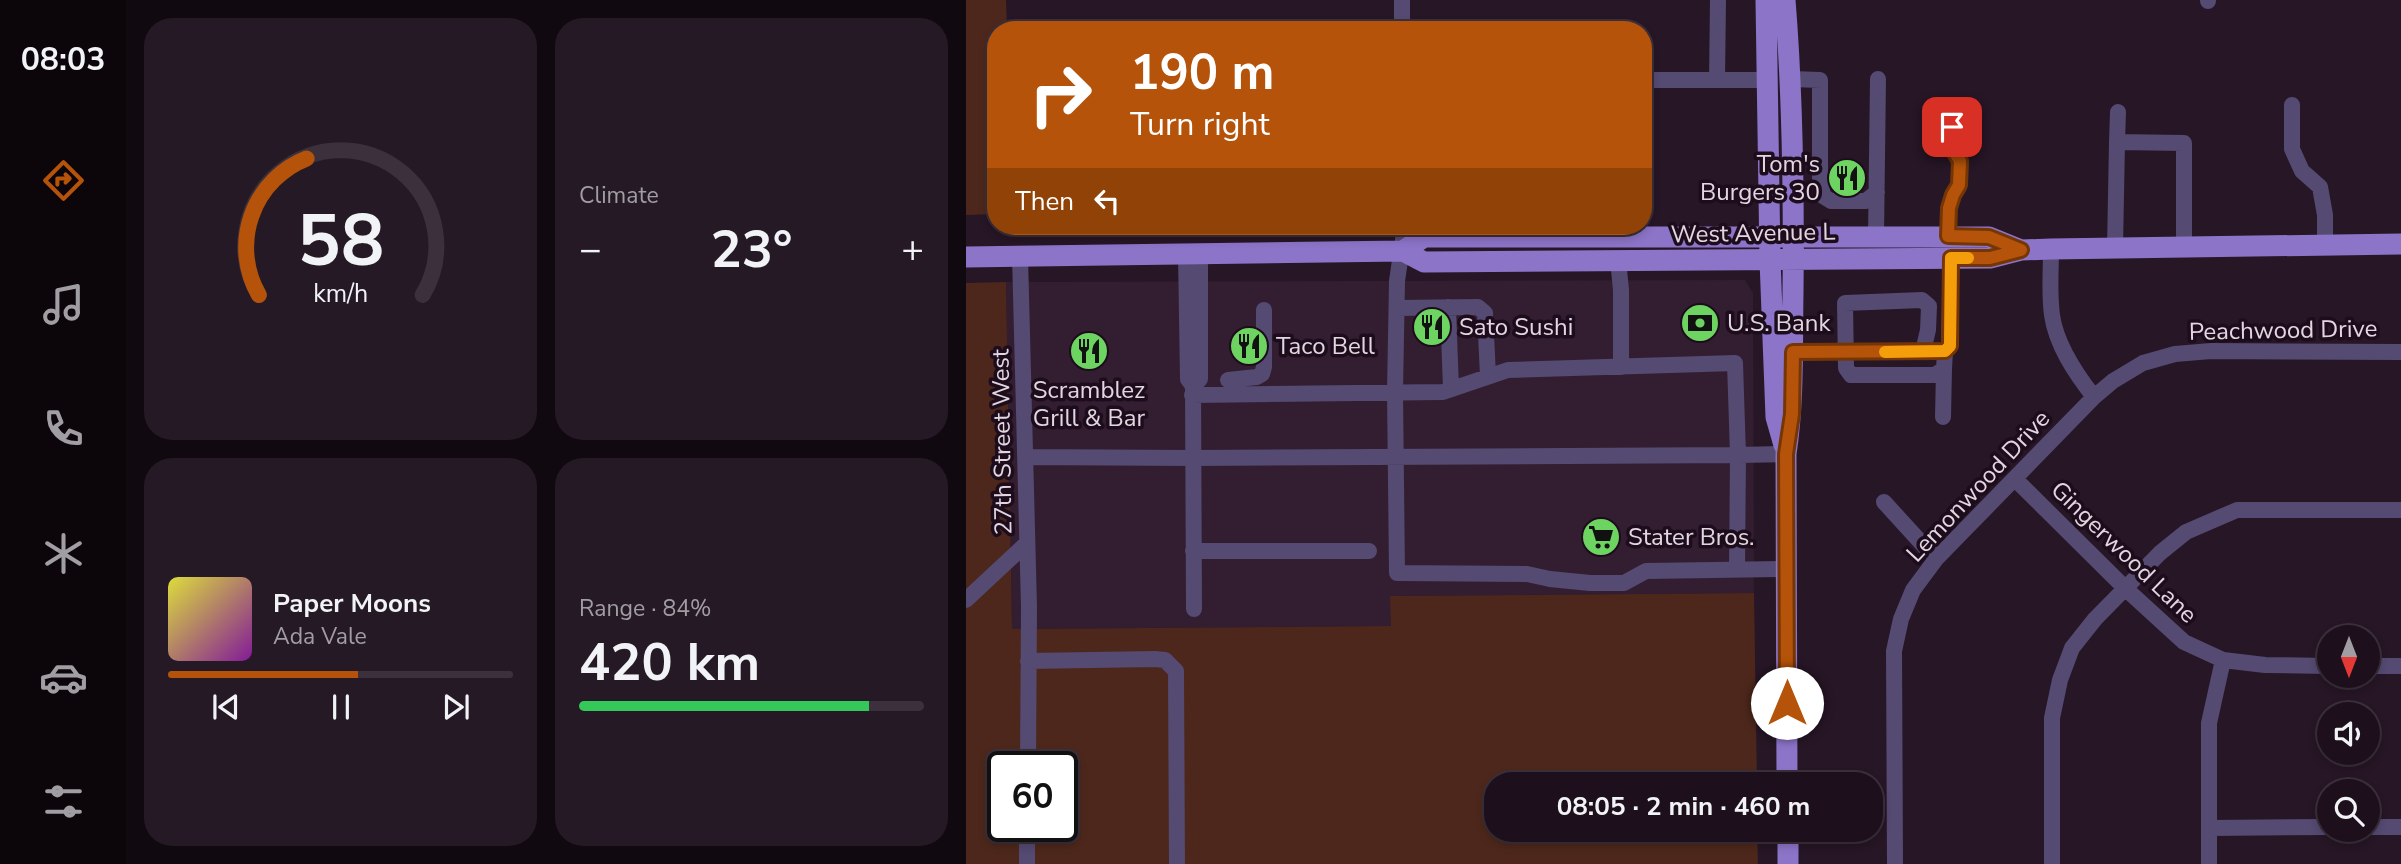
<!DOCTYPE html>
<html lang="en">
<head>
<meta charset="utf-8">
<style>
  body { margin:0; font-family:"Nunito Sans",sans-serif; background:#251925; color:#f1f3f6; height:100vh; display:flex; flex-direction:column; font-size:26px; white-space:nowrap }
  * { box-sizing:border-box; margin:0 }
  p { font-size:23px; color:#a09da3 }
  .icon { flex:none; width:38px; height:38px; fill:none; stroke:currentColor; stroke-width:2; stroke-linecap:round; stroke-linejoin:round }
  .map { position:relative; flex:1; overflow:hidden }
  .sheet { display:flex; flex-direction:column; gap:18px; padding:18px; background:#10090f; width:840px }
  .sheet>* { flex:none }
  .banner { position:absolute; left:21px; top:21px; width:665px; height:214px; border-radius:28px; box-shadow:0 4px 10px #0003,0 0 0 2px #3b303b; background:#b45309; color:#fff; overflow:hidden }
  .needle { width:46px; rotate:180deg }
  .controls { position:absolute; left:1351px; top:625px; display:grid; gap:14px }
  .controls a { display:grid; place-items:center; width:63px; height:63px; border-radius:50%; background:#1d101c; box-shadow:0 4px 10px #0003,0 0 0 2px #3b303b; font-size:35px }
  .speed { position:absolute; left:21px; top:751px; display:flex; gap:14px; font-size:35px; font-weight:700; text-align:center }
  .speed>* { display:grid; place-content:center; width:91px; height:91px; border-radius:50%; background:#1d101c; box-shadow:0 4px 10px #0003,0 0 0 2px #3b303b; line-height:1 }
  .speed .limit { border:4px solid #111; border-radius:10px; background:#fff; color:#111 }
  .pin { position:absolute; display:grid; place-items:center; width:60px; height:60px; color:#fff; margin:-30px; border-radius:14px; box-shadow:0 4px 10px #0006 }
  .me { position:absolute; width:77px; margin:-38px; rotate:0deg; stroke-linejoin:round; filter:drop-shadow(0 0 5px #0008) }
  .turn { display:flex; align-items:center; gap:24px; height:147px; padding:0 28px; font-size:32px }
  .turn .icon { width:91px; height:91px; stroke-width:2.5 }
  .turn b { display:block; font-size:49px; line-height:60px }
  .then { display:flex; align-items:center; height:66px; padding:0 28px; background:#0003; gap:14px; font-size:26px }
  .big { font-size:52px; font-weight:700; line-height:1.1 }
  .sheet .widget { flex:1; display:flex; flex-direction:column; justify-content:center; gap:10px; min-width:0; padding:0 24px; border-radius:28px; background:#251925 }
  .sheet .dial { align-items:center; gap:0 }
  .dial svg { height:182px; overflow:visible; fill:none; stroke:#3b303b; stroke-width:7; stroke-linecap:round; text-anchor:middle }
  .dial text { fill:#f1f3f6; stroke:none }
  .song { display:flex; align-items:center; gap:21px }
  .cover { width:84px; height:84px; border-radius:10px; background:linear-gradient(135deg,hsl(60 70% 55%),hsl(290 70% 35%)) }
  .played { height:7px; border-radius:4px; background:linear-gradient(90deg,#b45309 55%,#3b303b 55%) }
  .keys { display:flex; justify-content:space-around; direction:ltr }
  .heat { display:flex; justify-content:space-between; align-items:center; font-size:38px; direction:ltr }
  .charge { height:10px; border-radius:5px; background:linear-gradient(90deg,#34c759 84%,#3b303b 0) }
  .sheet .tiles { flex:1; display:grid; gap:18px; grid-template-columns:repeat(2,1fr) }
  .trip { position:absolute; left:518px; top:772px; width:399px; height:70px; border-radius:28px; background:#1d101c; box-shadow:0 4px 10px #0003,0 0 0 2px #3b303b; font-weight:700; line-height:70px; text-align:center }
  main { display:flex; flex:1; min-height:0 }
  .dock { display:flex; flex-direction:column; width:126px; justify-content:space-around; align-items:center; background:#0c060b; color:#a09da3 }
  .dock .icon { width:49px; height:49px }
  .dock .current { color:#b45309 }
  .dock b { font-size:32px; color:#f1f3f6 }
  .map>svg:first-child { display:block }
  .built { fill:#331d31 }
  .green { fill:#4d271b; fill-rule:evenodd }
  .lines { fill:none; stroke-linecap:round; stroke-linejoin:round }
  .minor { stroke:#544a72; stroke-width:16 }
  .major { stroke:#8c74c8; stroke-width:21 }
  .route-casing { stroke:#753606; stroke-width:18 }
  .route { stroke:#b45309; stroke-width:12 }
  .slow { stroke:#f59e0b; stroke-width:12 }
  .labels { text-anchor:middle; stroke-width:7; stroke-linejoin:round; paint-order:stroke }
  .poi-label { font-size:24px; fill:#e2d6e0; stroke:#1d0d1c; text-anchor:start }
  .street-label { font-size:24px; fill:#e2d6e0; stroke:#1d0d1c }
</style>
</head>
<body>
<main>
<nav class="dock">
<b>08:03</b>
<svg class="icon current" aria-label="directions" viewBox="0 0 24 24"><path d="M12 3l9 9-9 9-9-9zM9 14v-3h6M13 9l2 2-2 2"/></svg>
<svg class="icon" aria-label="music" viewBox="0 0 24 24"><path d="M9 18V5l10-2v13"/><circle cx="6" cy="18" r="3"/><circle cx="16" cy="16" r="3"/></svg>
<svg class="icon" aria-label="phone" viewBox="0 0 24 24"><path d="M5 4h4l2 5-3 2q2 4 5 5l2-3 5 2v4C11 20 4 13 5 4z"/></svg>
<svg class="icon" aria-label="climate" viewBox="0 0 24 24"><path d="M12 3v18M4 7l16 10M4 17L20 7"/></svg>
<svg class="icon" aria-label="car" viewBox="0 0 24 24"><path d="M5 17H2v-5l4-1 3-4h7l3 4 3 1v5h-3M9 17h6M6 11h13"/><circle cx="7" cy="17" r="2"/><circle cx="17" cy="17" r="2"/></svg>
<svg class="icon" aria-label="filters" viewBox="0 0 24 24"><path d="M4 7h16M4 17h16"/><circle cx="9" cy="7" r="2"/><circle cx="15" cy="17" r="2"/></svg>
</nav>
<section class="sheet">
<div class="tiles">
<div class="widget dial"><svg viewBox="0 0 100 80">
<path d="M14 69A42 42 0 1 1 86 69"/>
<path d="M14 69A42 42 0 0 1 35 9" stroke="#b45309"/>
<text x="50" y="56" font-size="32" font-weight="700">58</text>
<text x="50" y="72" font-size="11">km/h</text>
</svg></div>
<div class="widget"><p>Climate</p>
<div class="heat"><a>−</a><b class="big">23°</b><a>+</a></div>
</div>
<div class="widget">
<div class="song"><i class="cover"></i><div><b>Paper Moons</b><p>Ada Vale</p></div></div>
<div class="played"></div>
<div class="keys"><svg class="icon" aria-label="previous" viewBox="0 0 24 24"><path d="M18 5L8 12l10 7zM5 5v14"/></svg><svg class="icon" aria-label="pause" viewBox="0 0 24 24"><path d="M8 5v14M16 5v14"/></svg><svg class="icon" aria-label="next" viewBox="0 0 24 24"><path d="M6 5l10 7-10 7zM19 5v14"/></svg></div>
</div>
<div class="widget"><p>Range · 84%</p><b class="big">420 km</b><div class="charge"></div></div>
</div>
</section>
<div class="map">
<svg width="1435" height="864" viewBox="0 0 1435 864">
  <rect width="100%" height="100%" fill="#271626"/>
  <path class="built" d="M779,280L787,293L788,593L425,596L426,626L46,629L40,282Z"/>
  <path class="green" d="M0,0H40L41,30H30V214L0,215Z
    M40,282L46,629L425,626L424,596L788,593L791,784H530V830H791L792,864H0V283ZM37,766H96V826H37Z"/>
  <g class="lines">
    <path class="minor" d="M436,0V30
      M1242,0V1
      M826,79L854,80V179L857,196L865,201H900L911,192
      M677,80H802
      M751,80L752,0
      M1326,105V149L1336,171L1354,187L1359,215V245
      M1151,142L1152,112
      M439,226L431,281L429,392L431,573L561,574L584,579L624,583H658L680,571L820,569
      M910,236L912,79
      M982,236L983,208L987,195L993,185L994,161L987,151L986,127
      M1149,248L1151,142L1218,143V247
      M1085,249C1085,271 1083,293 1086,315C1090,345 1110,374 1128,397
      M220,254L222,379L227,386L228,609
      M54,256L63,607L62,766
      M652,260L655,290V367
      M482,307L485,389
      M431,308L512,307L519,313L522,376
      M957,351L962,330L963,306L956,300L879,303L880,368L885,375H969L978,369L979,351
      M826,352L979,351L983,346L985,258
      M262,380L291,377L296,374L298,367V310
      M227,386L234,379V254
      M977,417L978,369
      M59,457L226,458L772,455L769,363L542,370L477,392L226,395
      M1049,479L1160,589L1218,642L1257,660L1299,665L1363,666
      M918,502L970,559
      M227,551H403
      M771,570L772,455L820,454
      M0,600L61,543
      M62,661L189,659L199,660L210,671L211,864
      M1402,666H1435
      M1402,827H1435
      M1244,828L1363,827
      M61,864V826
      M929,864L928,651L935,619L947,590L970,559L1128,397L1147,381L1177,363L1209,354L1245,351L1435,352
      M1086,864V718L1094,680L1106,648L1129,619L1194,553L1220,532L1271,510H1435
      M1243,864V723L1257,660"/>
    <path class="major" d="M800,0L804,260L810,417L818,445
      M819,0C827,98 828,196 827,294C826,348 828,401 820,454L821,784
      M437,251L458,237H1023L1055,250
      M0,257L437,251L458,262L1024,258L1055,250L1085,249L1435,244
      M822,830V864"/>
  </g>
  <g class="lines">
    <defs>
      <path id="route" d="M821,703L820,454L826,414L827,352L979,351L984,346L985,258H1024L1055,250L1023,237L982,236L983,208L987,195L993,185L994,161L988,151L986,127"/>
    </defs>
    <use href="#route" class="route-casing"/>
    <use href="#route" class="route"/>
    <path class="slow" d="M919,352L979,351L984,346L985,258H1002"/>
  </g>
  <defs>
    <symbol id="restaurant-disc" viewBox="-11 -11 22 22"><circle r="9.5" fill="#6dd361" stroke="#1d0d1c"/><path d="M-5-6h1v4h1v-4h1v4h1v-4h1v5L-1.5 .5V6h-2V.5L-5-1ZM5-6V6H3V1.5H1.5Q1.5-4 5-6Z" fill="#111"/></symbol>
    <symbol id="bank-disc" viewBox="-11 -11 22 22"><circle r="9.5" fill="#6dd361" stroke="#1d0d1c"/><path d="M-6-4H6V4H-6ZM0-2.3a2.3 2.3 0 1 0 0 4.6a2.3 2.3 0 1 0 0-4.6Z" fill="#111"/></symbol>
    <symbol id="supermarket-disc" viewBox="-11 -11 22 22"><circle r="9.5" fill="#6dd361" stroke="#1d0d1c"/><path d="M-6-5.5h2.5l.6 2H6L4.5 2H-2.5L-4.4-4H-6ZM-1.5 3.2a1.3 1.3 0 1 0 .1 0ZM3 3.2a1.3 1.3 0 1 0 .1 0Z" fill="#111"/></symbol>
  </defs>
  <g fill-rule="evenodd">
    <use href="#restaurant-disc" x="859" y="156" width="44" height="44"/>
    <use href="#bank-disc" x="712" y="301" width="44" height="44"/>
    <use href="#restaurant-disc" x="444" y="305" width="44" height="44"/>
    <use href="#restaurant-disc" x="261" y="324" width="44" height="44"/>
    <use href="#restaurant-disc" x="101" y="329" width="44" height="44"/>
    <use href="#supermarket-disc" x="613" y="515" width="44" height="44"/>
  </g>
  <g class="labels">
    <g class="poi-label">
      <text x="854" y="172" text-anchor="end">Tom's<tspan x="854" dy="28">Burgers 30</tspan></text>
      <text x="761" y="331">U.S. Bank</text>
      <text x="493" y="335">Sato Sushi</text>
      <text x="310" y="354">Taco Bell</text>
      <text x="123" y="398" text-anchor="middle">Scramblez<tspan x="123" dy="28">Grill &amp; Bar</tspan></text>
      <text x="662" y="545">Stater Bros.</text>
    </g>
    <g class="street-label">
      <text transform="translate(787 233) rotate(-1)" y="8">West Avenue L</text>
      <text transform="translate(1317 330) rotate(-1)" y="8">Peachwood Drive</text>
      <text transform="translate(36 442) rotate(-91)" y="8">27th Street West</text>
      <text transform="translate(1012 486) rotate(-47)" y="8">Lemonwood Drive</text>
      <text transform="translate(1158 552) rotate(44)" y="8">Gingerwood Lane</text>
    </g>
  </g>
</svg>
<div class="controls">
<a><svg class="needle" viewBox="-14 -14 28 28"><path d="M0-13l5 13h-10z" fill="#e53935"/><path d="M0 13l5-13h-10z" fill="#a09da3"/></svg></a>
<a><svg class="icon" aria-label="sound" viewBox="0 0 24 24"><path d="M4 9h4l5-4v14l-5-4H4zM17 9q2 3 0 6"/></svg></a>
<a><svg class="icon" aria-label="search" viewBox="0 0 24 24"><circle cx="10" cy="10" r="6"/><path d="M15 15l6 6"/></svg></a>
</div>
<div class="speed"><div class="limit">60</div></div>
<div class="pin" style="left:986px;top:127px;background:#d93025"><svg class="icon" aria-label="arrive" viewBox="0 0 24 24"><path d="M6 21V4h12l-3 4 3 4H6"/></svg></div>
<svg class="me" style="left:821px;top:703px" viewBox="-20 -20 40 40"><circle r="19" fill="#fff"/><path d="M0-13L10 11 0 6-10 11z" fill="#b45309"/></svg>
<div class="trip">08:05 · 2 min · 460 m</div>
<div class="banner">
<div class="turn"><svg class="icon" aria-label="right" viewBox="0 0 24 24"><path d="M7 20v-9h11M14 6l5 5-5 5"/></svg><div><b>190 m</b>Turn right</div></div>
<div class="then">Then<svg class="icon" aria-label="left" viewBox="0 0 24 24"><path d="M17 20v-9H6M10 6l-5 5 5 5"/></svg></div>
</div>
</div>
</main>
</body>
</html>
